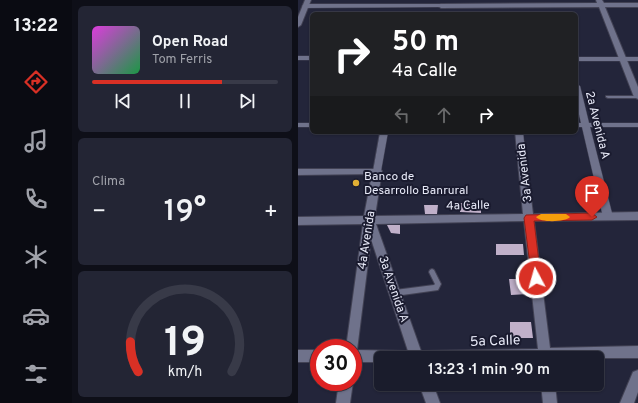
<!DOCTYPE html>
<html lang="es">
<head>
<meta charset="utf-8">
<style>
  body { margin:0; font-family:Overpass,sans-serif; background:#232534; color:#f1f3f6; height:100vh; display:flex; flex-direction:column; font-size:15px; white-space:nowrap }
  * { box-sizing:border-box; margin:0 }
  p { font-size:13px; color:#9fa1a9 }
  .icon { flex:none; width:22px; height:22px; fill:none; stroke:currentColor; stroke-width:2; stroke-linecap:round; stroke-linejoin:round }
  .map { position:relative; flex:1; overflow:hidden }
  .panel { display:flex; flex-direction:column; gap:6px; padding:6px; background:#0e0f18; width:226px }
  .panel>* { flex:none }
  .top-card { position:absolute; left:12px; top:12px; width:268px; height:122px; border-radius:6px; box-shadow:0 1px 3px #0004,0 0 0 1px #383a48; background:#202124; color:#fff; overflow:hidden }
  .speed { position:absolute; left:12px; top:339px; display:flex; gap:8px; font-size:20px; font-weight:700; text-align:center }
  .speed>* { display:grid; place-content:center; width:52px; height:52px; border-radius:50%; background:#1a1c2c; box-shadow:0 1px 3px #0004,0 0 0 1px #383a48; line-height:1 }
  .speed .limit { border:6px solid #d22; background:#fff; color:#111 }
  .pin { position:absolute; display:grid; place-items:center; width:34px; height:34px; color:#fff; margin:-41px -17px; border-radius:50% 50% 50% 0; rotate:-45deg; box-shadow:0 0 4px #0007 }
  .pin .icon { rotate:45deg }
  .me { position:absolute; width:44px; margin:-22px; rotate:354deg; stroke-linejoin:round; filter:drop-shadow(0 0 3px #0008) }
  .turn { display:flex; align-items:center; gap:14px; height:84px; padding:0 16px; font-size:18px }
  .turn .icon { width:52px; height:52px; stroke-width:2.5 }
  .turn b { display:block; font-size:28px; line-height:34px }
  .lanes { display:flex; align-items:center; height:38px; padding:0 16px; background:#0003; justify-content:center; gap:20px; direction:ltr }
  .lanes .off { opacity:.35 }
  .big { font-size:30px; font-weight:600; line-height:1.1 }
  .panel .tile { flex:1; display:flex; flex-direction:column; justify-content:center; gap:6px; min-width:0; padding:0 14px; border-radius:6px; background:#232534 }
  .panel .dial { align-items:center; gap:0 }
  .dial svg { height:104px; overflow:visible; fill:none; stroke:#383a48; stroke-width:7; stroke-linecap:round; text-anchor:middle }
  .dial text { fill:#f1f3f6; stroke:none }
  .song { display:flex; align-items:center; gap:12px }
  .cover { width:48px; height:48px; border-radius:6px; background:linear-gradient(135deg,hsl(300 70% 55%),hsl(140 70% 35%)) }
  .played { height:4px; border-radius:2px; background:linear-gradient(90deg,#d93025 70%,#383a48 70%) }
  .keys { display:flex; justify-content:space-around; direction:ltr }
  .heat { display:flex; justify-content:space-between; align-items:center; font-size:22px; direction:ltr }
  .trip { position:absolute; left:76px; top:351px; width:230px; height:40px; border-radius:6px; background:#1a1c2c; box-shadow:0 1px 3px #0004,0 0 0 1px #383a48; font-weight:600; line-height:40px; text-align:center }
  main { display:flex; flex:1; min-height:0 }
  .tabs { display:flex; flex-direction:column; width:72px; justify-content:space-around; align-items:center; background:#0a0b12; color:#9fa1a9 }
  .tabs .icon { width:28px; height:28px }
  .tabs .current { color:#d93025 }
  .tabs b { font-size:18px; color:#f1f3f6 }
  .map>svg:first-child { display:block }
  .building { fill:#c0b0c9 }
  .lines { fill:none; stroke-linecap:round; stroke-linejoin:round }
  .service-casing { stroke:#424254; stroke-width:2 }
  .pedestrian-casing { stroke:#424254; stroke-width:1 }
  .minor-casing { stroke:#424254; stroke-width:2 }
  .tertiary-casing { stroke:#424254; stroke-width:2 }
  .service { fill:#6f728b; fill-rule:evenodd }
  .pedestrian { fill:#6f728b; fill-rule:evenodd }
  .minor { fill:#6f728b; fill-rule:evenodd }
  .tertiary { fill:#6f728b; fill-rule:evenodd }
  .route { fill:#d93025; stroke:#8d1f18 }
  .slow { fill:#f59e0b }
  .poi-dot { fill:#e1af34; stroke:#1a1b2f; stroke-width:1.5 }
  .labels { text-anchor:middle; stroke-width:4; stroke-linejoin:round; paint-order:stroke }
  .street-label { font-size:12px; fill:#e8eaf8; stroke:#1a1b2f }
  .poi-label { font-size:12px; fill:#e8eaf8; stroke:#1a1b2f; text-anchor:start }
  .near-street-label { font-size:14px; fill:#e8eaf8; stroke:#1a1b2f }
</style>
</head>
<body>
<main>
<nav class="tabs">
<b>13:22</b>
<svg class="icon current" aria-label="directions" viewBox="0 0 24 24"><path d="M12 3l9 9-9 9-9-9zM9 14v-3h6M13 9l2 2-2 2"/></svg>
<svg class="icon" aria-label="music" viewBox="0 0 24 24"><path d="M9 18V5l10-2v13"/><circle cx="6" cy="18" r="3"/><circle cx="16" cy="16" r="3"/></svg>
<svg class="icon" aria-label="phone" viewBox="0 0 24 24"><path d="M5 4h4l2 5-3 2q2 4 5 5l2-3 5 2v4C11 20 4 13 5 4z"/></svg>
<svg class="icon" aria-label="climate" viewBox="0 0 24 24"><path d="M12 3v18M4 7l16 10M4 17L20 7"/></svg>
<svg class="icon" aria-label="car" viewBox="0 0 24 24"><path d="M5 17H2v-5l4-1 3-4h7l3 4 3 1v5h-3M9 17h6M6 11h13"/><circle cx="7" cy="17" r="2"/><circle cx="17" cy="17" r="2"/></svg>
<svg class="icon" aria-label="filters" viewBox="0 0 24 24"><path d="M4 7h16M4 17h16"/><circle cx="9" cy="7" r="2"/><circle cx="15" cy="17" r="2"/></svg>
</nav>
<section class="panel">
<div class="tile">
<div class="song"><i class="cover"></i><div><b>Open Road</b><p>Tom Ferris</p></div></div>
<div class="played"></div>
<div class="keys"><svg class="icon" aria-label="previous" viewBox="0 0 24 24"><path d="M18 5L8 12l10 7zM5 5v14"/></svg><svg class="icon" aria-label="pause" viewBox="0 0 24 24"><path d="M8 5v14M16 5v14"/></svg><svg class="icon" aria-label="next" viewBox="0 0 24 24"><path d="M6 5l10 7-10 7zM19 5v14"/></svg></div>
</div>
<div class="tile"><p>Clima</p>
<div class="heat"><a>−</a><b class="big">19°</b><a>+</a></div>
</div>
<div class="tile dial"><svg viewBox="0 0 100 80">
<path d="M14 69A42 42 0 1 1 86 69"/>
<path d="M14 69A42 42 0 0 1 8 46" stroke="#d93025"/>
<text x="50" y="56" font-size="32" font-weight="700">19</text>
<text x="50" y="72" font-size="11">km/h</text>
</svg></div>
</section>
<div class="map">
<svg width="340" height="403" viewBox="0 0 340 403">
  <rect width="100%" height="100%" fill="#23253a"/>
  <path class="building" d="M162,203H183V213L162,212Z
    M126,205H140L139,214H127Z
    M89,225H102V234L93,233Z
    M198,244H225L226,255H198Z
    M211,279H228L230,294L213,295Z
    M212,322H233L235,338H212Z"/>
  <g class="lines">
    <defs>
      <path id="service" d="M308,96H340V98H310L308,97Z
        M134,269L136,270L143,284L140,290L97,296L95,295L94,293L95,291L97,290L136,285L137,284L131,272L132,270Z"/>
      <path id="pedestrian" d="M143,4L145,5V7L7,8L4,6L7,4Z
        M0,56H14V60H0Z
        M278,57H340V61H278Z
        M278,84L282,86L291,123H340V127H292L315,217L310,220L305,217L284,127H278V123H283L278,101Z
        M0,123H14V127H0Z
        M82,132H90L83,171L79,174L75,171Z
        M217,132H225L226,142L225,144H222L218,142Z"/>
      <path id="minor" d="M298,0H304L306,3H340V7H307L340,87V99L336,97L301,7L143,8L140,6L143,4L299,3Z
        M222,139L226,142L235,214L340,212V220L236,221L252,348L340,346V358H83V362H55V348H48L65,224L0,225V217L66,216L74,174L0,175V169H82L84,171L77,216L225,214L218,142ZM226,221L240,349L123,351L78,224ZM73,239L110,351L59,350Z
        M0,350H21V362H0Z
        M340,370V392L336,403H322L335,372Z
        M41,382H55L52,403H38Z
        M121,384H135L142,403H128Z
        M243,384H257L259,403H245Z"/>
      <path id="tertiary" d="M7,0H13L3,25L0,27V17Z"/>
    </defs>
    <use href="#service" class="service-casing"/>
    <use href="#pedestrian" class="pedestrian-casing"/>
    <use href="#minor" class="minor-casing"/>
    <use href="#tertiary" class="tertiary-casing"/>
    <use href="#service" class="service"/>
    <use href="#pedestrian" class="pedestrian"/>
    <use href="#minor" class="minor"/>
    <use href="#tertiary" class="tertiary"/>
  </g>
  <path class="route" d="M294,213L299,217L294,220L236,221L243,278L241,281H234L226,218L228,215Z"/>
  <path class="slow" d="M243,214H268L272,217C268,222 242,223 238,217Z"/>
  <circle class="poi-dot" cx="58" cy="183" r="4"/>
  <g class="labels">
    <g class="street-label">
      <text transform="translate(300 125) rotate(76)" y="4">2a Avenida A</text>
      <text transform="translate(226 173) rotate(-97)" y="4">3a Avenida</text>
      <text transform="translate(170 205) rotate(-1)" y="4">4a Calle</text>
      <text transform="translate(68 240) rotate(-81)" y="4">4a Avenida</text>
      <text transform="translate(96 289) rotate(71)" y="4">3a Avenida A</text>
    </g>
    <g class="poi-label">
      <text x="66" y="180">Banco de<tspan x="66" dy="14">Desarrollo Banrural</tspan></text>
    </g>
    <g class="near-street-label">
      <text transform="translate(197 340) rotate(-2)" y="5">5a Calle</text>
    </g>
  </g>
</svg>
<div class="speed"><div class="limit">30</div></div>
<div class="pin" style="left:294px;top:217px;background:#d93025"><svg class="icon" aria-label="arrive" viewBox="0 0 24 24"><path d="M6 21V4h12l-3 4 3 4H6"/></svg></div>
<svg class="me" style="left:238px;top:278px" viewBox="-20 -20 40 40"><circle r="17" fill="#d93025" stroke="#fff" stroke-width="3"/><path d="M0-11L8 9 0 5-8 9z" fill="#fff"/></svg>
<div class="trip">13:23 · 1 min · 90 m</div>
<div class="top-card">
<div class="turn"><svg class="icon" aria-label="right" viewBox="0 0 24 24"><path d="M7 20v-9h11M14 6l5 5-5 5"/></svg><div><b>50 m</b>4a Calle</div></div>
<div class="lanes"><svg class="icon off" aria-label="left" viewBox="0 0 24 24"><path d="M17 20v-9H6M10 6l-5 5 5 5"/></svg><svg class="icon off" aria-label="ahead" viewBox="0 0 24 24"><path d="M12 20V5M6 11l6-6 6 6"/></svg><svg class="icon" aria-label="right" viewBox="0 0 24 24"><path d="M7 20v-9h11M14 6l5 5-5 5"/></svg></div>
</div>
</div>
</main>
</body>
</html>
